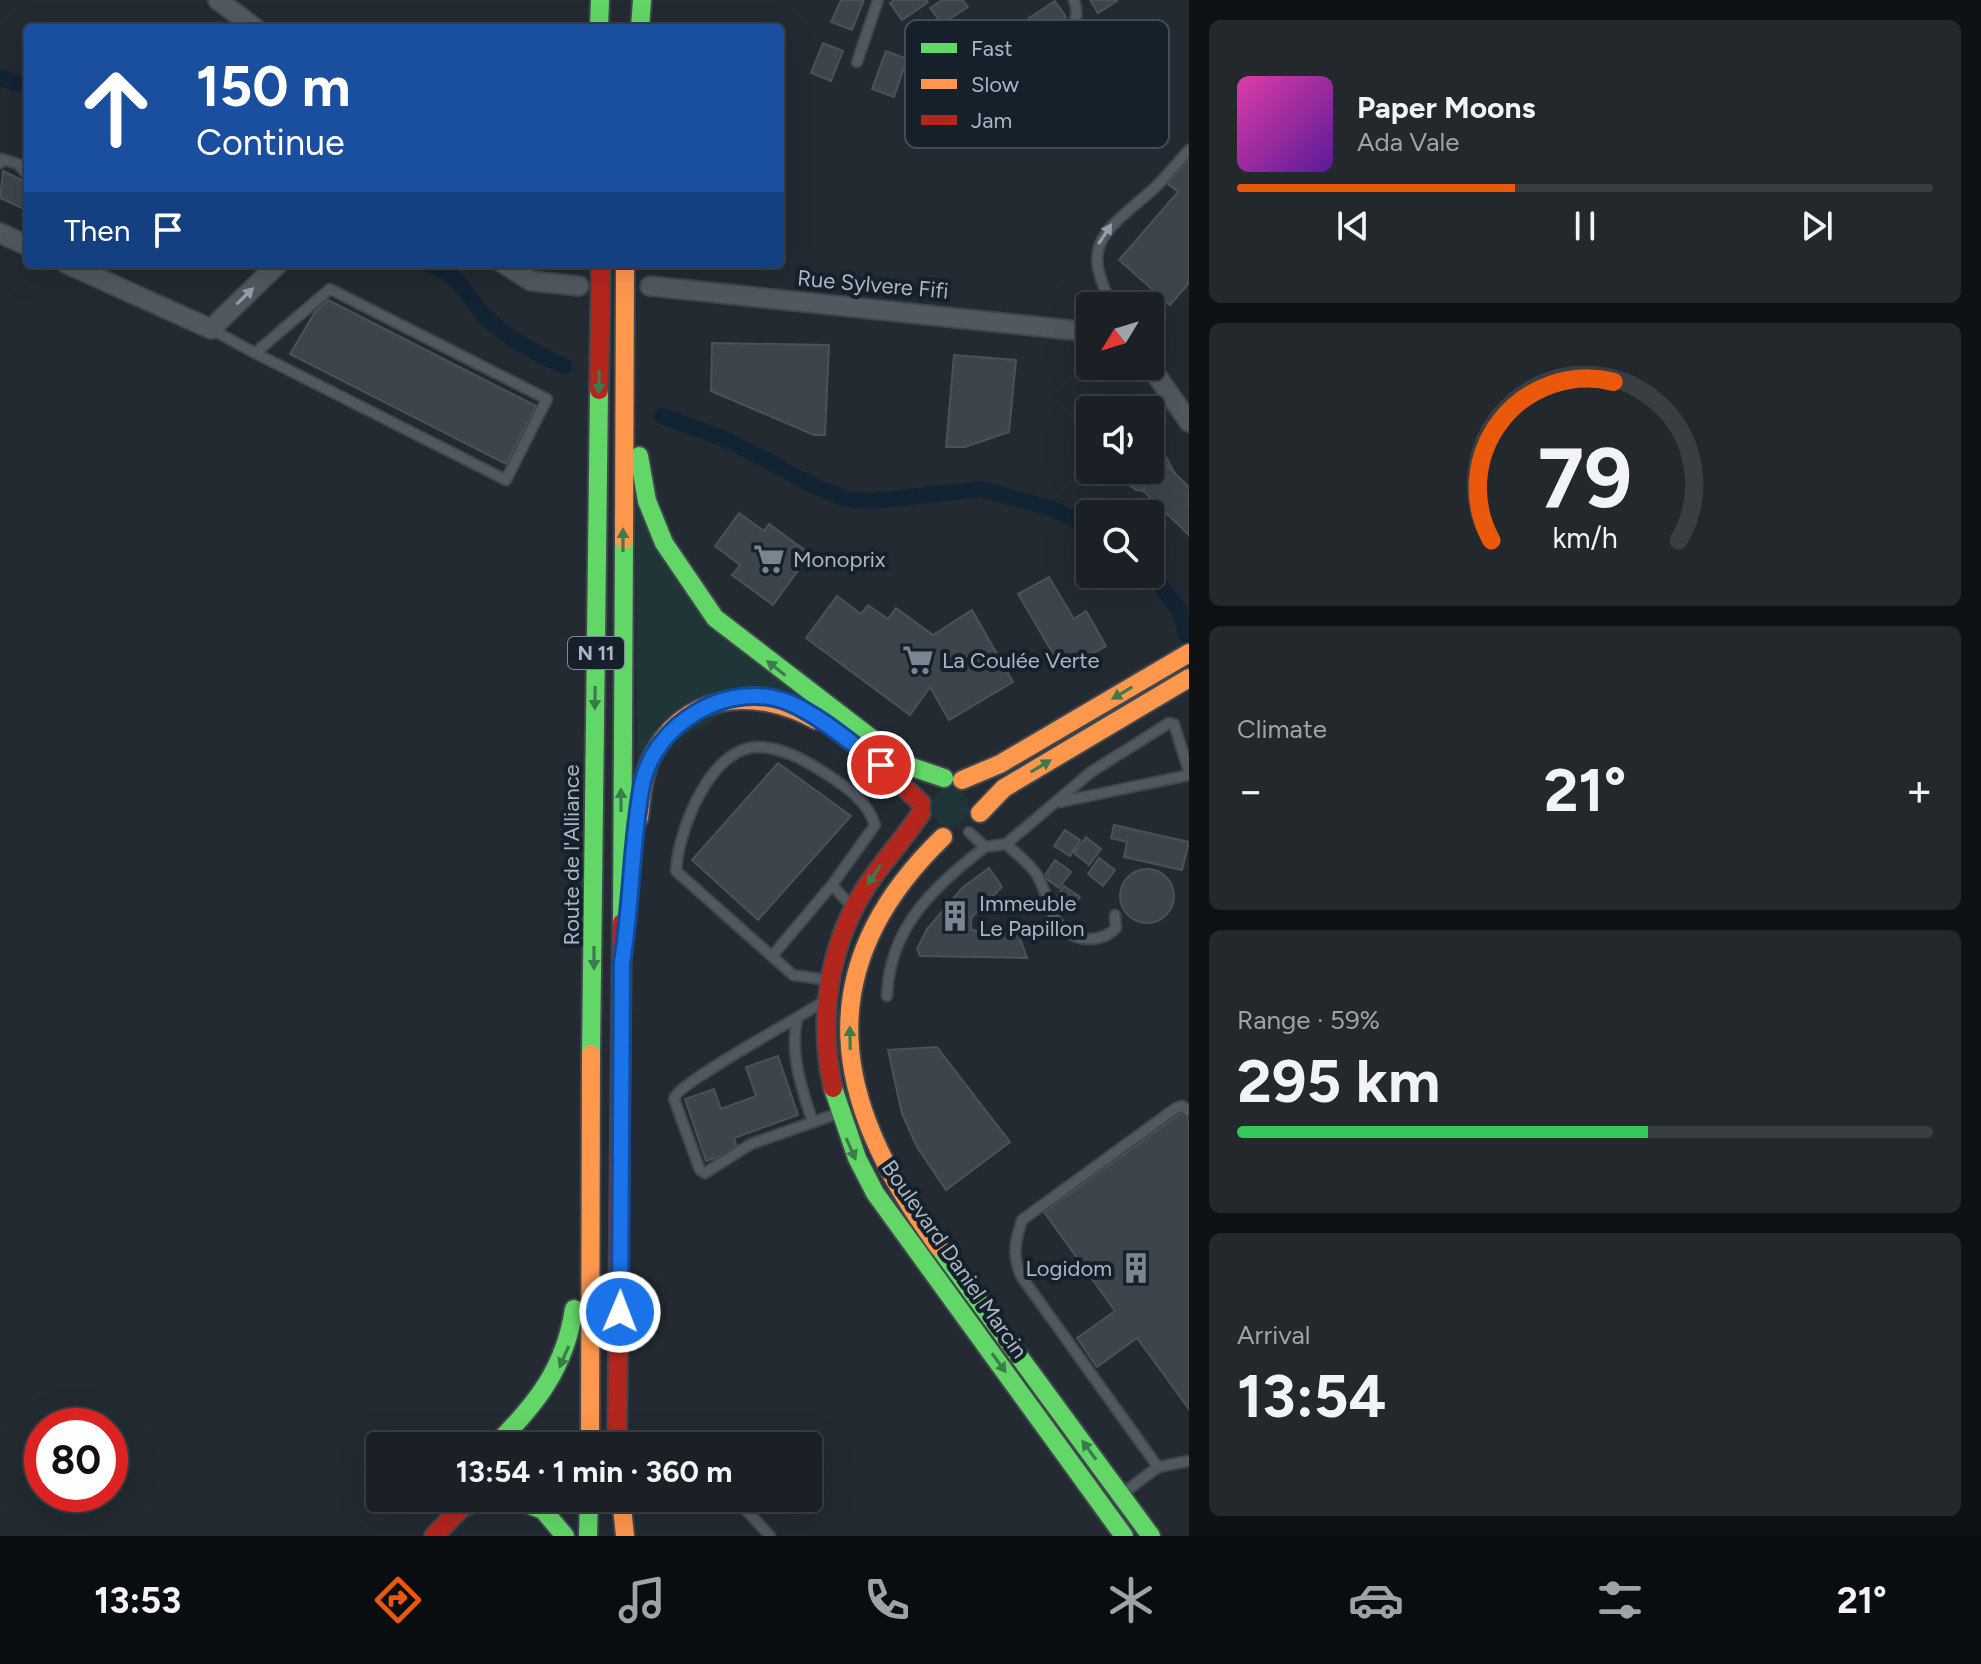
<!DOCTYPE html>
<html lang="en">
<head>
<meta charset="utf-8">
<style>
  body { margin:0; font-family:Figtree,sans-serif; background:#23282d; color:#f1f3f6; height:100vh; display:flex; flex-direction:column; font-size:30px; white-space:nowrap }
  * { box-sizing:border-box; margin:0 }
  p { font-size:26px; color:#9fa3a7 }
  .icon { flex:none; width:44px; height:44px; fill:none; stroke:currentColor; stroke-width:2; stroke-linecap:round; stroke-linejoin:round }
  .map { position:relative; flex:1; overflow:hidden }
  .panel { display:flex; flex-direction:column; gap:20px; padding:20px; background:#0e1214; width:792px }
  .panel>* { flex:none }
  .banner { position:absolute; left:24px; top:24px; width:760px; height:244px; border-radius:8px; box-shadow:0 8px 32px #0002,0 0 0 2px #383e42; background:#1a4fa0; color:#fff; overflow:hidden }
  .needle { width:52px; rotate:232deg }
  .buttons { position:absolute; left:1076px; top:292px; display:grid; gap:16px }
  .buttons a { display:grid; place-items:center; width:88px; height:88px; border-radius:8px; background:#1a2025; box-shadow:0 8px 32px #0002,0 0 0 2px #383e42; font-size:40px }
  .speed { position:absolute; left:24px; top:1408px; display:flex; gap:16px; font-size:40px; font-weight:700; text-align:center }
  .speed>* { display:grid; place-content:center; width:104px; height:104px; border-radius:50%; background:#1a2025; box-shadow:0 8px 32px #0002,0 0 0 2px #383e42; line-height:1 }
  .speed .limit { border:12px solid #d22; background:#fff; color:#111 }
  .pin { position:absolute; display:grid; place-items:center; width:68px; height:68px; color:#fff; margin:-34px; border:4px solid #fff; border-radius:50%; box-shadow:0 2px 8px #0007 }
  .me { position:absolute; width:88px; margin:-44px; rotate:1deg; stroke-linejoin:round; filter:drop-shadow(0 0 6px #0008) }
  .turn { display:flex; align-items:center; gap:28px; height:168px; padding:0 40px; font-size:36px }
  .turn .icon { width:104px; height:104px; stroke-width:2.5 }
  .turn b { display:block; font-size:56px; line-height:68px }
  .then { display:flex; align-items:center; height:76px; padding:0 40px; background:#0003; gap:16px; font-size:30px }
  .big { font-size:60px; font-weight:700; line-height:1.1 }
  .panel .tile { flex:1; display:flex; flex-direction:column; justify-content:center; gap:12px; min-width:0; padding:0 28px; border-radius:12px; background:#23282d }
  .panel .dial { align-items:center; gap:0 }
  .dial svg { height:208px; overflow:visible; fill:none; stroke:#383e42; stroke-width:7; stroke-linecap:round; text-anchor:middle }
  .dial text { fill:#f1f3f6; stroke:none }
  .song { display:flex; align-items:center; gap:24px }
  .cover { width:96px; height:96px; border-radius:12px; background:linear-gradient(135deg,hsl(320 70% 55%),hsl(270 70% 35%)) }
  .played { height:8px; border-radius:4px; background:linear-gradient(90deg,#ea580c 40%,#383e42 40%) }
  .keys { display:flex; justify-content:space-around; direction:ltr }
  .heat { display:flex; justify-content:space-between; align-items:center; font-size:44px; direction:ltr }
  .charge { height:12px; border-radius:6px; background:linear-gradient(90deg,#34c759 59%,#383e42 0) }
  .trip { position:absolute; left:366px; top:1432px; width:456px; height:80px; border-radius:8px; background:#1a2025; box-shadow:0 8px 32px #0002,0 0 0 2px #383e42; font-weight:700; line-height:80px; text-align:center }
  .tab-bar { display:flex; height:128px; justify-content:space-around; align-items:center; background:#0a0d0f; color:#9fa3a7 }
  .tab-bar .icon { width:56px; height:56px }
  .tab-bar .current { color:#ea580c }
  .tab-bar b { font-size:36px; color:#f1f3f6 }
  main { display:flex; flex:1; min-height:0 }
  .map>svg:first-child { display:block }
  .green { fill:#203537 }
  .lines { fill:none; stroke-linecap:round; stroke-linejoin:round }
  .canal { stroke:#122334; stroke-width:16 }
  .building { fill:#3d454c; stroke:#4a5159; stroke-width:2 }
  .lane-casing { stroke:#40464e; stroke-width:13 }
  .street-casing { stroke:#40464e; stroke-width:22 }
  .fast-casing { stroke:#40464e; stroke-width:22 }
  .slow-casing { stroke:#40464e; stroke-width:22 }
  .jam-casing { stroke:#40464e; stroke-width:22 }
  .lane { stroke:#515860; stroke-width:9 }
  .street { stroke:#515860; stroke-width:18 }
  .fast { stroke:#63d668; stroke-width:18 }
  .slow { stroke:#ff974d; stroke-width:18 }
  .jam { stroke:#b3261e; stroke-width:18 }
  .oneway { fill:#939eac }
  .oneway2 { fill:#3c7b4a }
  .route-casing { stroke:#114b97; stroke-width:20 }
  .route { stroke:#1a73e8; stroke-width:14 }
  .labels { text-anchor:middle; stroke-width:8; stroke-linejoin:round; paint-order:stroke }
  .shield { fill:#16202b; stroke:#7d8997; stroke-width:2 }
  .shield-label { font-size:20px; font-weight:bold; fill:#a9b6c5 }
  .street-label { font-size:22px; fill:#a9b6c5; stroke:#16202b }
  .poi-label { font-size:22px; fill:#a9b6c5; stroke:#16202b; text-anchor:start }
  .key { fill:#16202b; stroke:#424d59; stroke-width:2 }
  .key-label { font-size:22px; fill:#a9b6c5 }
</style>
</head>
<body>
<main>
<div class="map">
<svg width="1189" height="1536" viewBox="0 0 1189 1536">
  <rect width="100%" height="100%" fill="#232a31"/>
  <path class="green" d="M635,504L797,697L772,688L638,761Z
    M931 807a19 19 0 1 1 38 0a19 19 0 1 1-38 0Z"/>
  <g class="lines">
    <path class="canal" d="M0,78L28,86
      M429,264C464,279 462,290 484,315C505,338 537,353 564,366
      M662,416L730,441L810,484L846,499L873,501L981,489L1053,509L1090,527
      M1150,572L1179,610L1187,636"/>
  </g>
  <path class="building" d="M841,0H864L852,30L831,22Z
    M895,0H926L928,2L902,20L890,3Z
    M942,0H963L968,7L942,24L930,8Z
    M1090,0H1116L1117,1L1098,13Z
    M1055,1L1066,17L1040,35L1029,18Z
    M823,43L843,51L831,81L811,73Z
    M886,51L907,59L894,97L872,89Z
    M1189,159V283L1170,305L1119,260L1178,192L1168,184Z
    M3,171L28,183V211L0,198Z
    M328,300L536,406L506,464L290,354L315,312Z
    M712,343L829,345L825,435H814L711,391Z
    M954,355L1016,360L1009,432L965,447H946Z
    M1151,431L1176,475L1167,466L1155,474L1142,491L1136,490L1129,485L1130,474L1150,470L1154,465Z
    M1167,466L1189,487V535L1142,490Z
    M739,513L764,531L769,524L810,554L773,605L732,575L740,565L715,546Z
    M1049,577L1074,619L1086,611L1106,646L1063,671L1018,594Z
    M837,596L861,614L868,605L888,619L896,608L933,635L972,610L1013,682L949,720L930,687L910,715L806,638Z
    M778,763L851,816L758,920L692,860Z
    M1114,825L1189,842L1182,870L1124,857L1127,842L1111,838Z
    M1065,830L1080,840L1070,856L1054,846Z
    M1086,837L1101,849L1089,865L1074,853Z
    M1099,858L1115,870L1103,886L1088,874Z
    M1055,860L1071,872L1059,888L1044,877Z
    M989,868L1002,887L971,918V929L978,932L1018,933L1027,958L920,956L917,949L927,929L962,888Z
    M1120 896a27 27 0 1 1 54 0a27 27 0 1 1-54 0Z
    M1064,886L1080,897L1068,913L1053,902Z
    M937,1047L1010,1142L946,1190L917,1147L902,1114L888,1050Z
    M778,1056L798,1115L734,1138L738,1150L706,1161L685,1099L714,1089L721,1109L756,1096L746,1067Z
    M1183,1112L1189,1121V1409L1137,1338L1097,1367L1077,1338L1115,1311L1044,1212Z"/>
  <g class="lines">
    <defs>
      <path id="lane" d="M1052,52C1067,39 1082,22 1074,0
        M857,62L878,0
        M0,163L2,159L18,164L28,175
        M330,289L547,399L506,480L255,353Z
        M1113,306C1079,244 1104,232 1150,192C1164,180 1176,164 1189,150
        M211,329L255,353
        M1060,802L1189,775
        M969,832L985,847L1006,844L1091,772L1169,723L1174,724L1189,772
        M1006,844C1016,853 1029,863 1037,875C1052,901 1049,936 1088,939C1098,939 1109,936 1116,928L1115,915
        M832,885L851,906
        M772,956L832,885L875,825C867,800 846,787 825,773C806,761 782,747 758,747C710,747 678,831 676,871L793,975L828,980
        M887,996C889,928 934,886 985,847
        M821,1003C799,1018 676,1084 674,1099L700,1170L705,1173L751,1144L836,1114
        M797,1019C790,1053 801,1087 812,1120
        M1158,1467L1021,1276C1012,1255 1015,1241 1022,1220L1176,1108L1182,1106L1189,1111
        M1122,1494L1158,1467L1189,1461
        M735,1498L770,1536"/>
      <path id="street" d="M218,0L255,28
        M0,233L28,246
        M67,264L211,329L278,264
        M504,264L531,281L579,286
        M650,286L1090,332
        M1150,366L1189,422"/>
      <path id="fast" d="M599,28L600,0
        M640,28L642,0
        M639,456L647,501L664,543L715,618L906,765L944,778
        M622,923L624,540
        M591,1054L599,390
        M833,1088L857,1158L875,1193L1124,1536
        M938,1246L1151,1536
        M494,1446C536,1405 565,1368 574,1309
        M512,1498L543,1510L565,1536
        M588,1536L589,1498"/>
      <path id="slow" d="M624,540L625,264
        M962,780L1000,764L1189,653
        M980,813L1004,788L1189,678
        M639,818C641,800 642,780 649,763C680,692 754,686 816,720
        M938,1246C832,1104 806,969 943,837
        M590,1446L591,1054
        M621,1498L625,1536"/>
      <path id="jam" d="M599,390L601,264
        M879,764L921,803
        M833,1088C818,1020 828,946 866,887C883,861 904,839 921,813
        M617,1446L622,923
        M434,1536L462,1507L488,1498"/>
    </defs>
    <use href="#lane" class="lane-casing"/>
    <use href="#street" class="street-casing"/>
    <use href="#fast" class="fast-casing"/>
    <use href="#slow" class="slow-casing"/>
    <use href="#jam" class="jam-casing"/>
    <use href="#lane" class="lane"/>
    <use href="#street" class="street"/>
    <use href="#fast" class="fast"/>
    <use href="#slow" class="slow"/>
    <use href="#jam" class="jam"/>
  </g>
  <defs><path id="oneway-solid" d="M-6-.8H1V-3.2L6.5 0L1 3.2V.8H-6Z" transform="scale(2)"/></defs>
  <g class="oneway">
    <use href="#oneway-solid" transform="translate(1105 234) rotate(-57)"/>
    <use href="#oneway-solid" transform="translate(245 296) rotate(-44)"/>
  </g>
  <g class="oneway2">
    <use href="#oneway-solid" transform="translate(599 382) rotate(91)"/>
    <use href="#oneway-solid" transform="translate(623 540) rotate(-90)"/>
    <use href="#oneway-solid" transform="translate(776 668) rotate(-142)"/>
    <use href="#oneway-solid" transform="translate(1122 693) rotate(149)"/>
    <use href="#oneway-solid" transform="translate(595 698) rotate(91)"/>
    <use href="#oneway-solid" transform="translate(1041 766) rotate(-31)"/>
    <use href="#oneway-solid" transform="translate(621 800) rotate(-90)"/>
    <use href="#oneway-solid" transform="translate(874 875) rotate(125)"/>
    <use href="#oneway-solid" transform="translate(594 958) rotate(90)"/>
    <use href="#oneway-solid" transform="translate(850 1038) rotate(-91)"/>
    <use href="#oneway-solid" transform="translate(851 1149) rotate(66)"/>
    <use href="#oneway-solid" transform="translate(564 1357) rotate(113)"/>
    <use href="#oneway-solid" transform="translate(999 1363) rotate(54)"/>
    <use href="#oneway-solid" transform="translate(1089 1450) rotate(-126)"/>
  </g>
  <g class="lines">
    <defs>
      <path id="route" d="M620,1312L622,962C632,903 631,843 642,785C654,723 730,678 790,703C822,717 853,745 881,765"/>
    </defs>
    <use href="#route" class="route-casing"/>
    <use href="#route" class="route"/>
  </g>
  <defs>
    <symbol id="supermarket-bare" viewBox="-9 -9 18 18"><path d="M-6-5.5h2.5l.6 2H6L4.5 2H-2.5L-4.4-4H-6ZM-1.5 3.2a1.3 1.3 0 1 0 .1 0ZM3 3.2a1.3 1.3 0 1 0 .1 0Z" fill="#7a8591" stroke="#16202b" stroke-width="2.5" paint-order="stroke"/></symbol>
    <symbol id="building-bare" viewBox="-9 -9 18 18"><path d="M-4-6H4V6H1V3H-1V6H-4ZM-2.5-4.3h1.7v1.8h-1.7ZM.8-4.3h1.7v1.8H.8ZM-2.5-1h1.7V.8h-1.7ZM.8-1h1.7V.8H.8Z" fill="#7a8591" stroke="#16202b" stroke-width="2.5" paint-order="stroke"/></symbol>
  </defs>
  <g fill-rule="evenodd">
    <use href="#supermarket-bare" x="747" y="537" width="44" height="44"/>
    <use href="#supermarket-bare" x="896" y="638" width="44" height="44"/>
    <use href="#building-bare" x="933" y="894" width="44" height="44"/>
    <use href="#building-bare" x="1114" y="1246" width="44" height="44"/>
  </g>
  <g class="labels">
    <rect class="shield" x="568" y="637" width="56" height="32" rx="6"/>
    <g class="shield-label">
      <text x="596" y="660">N 11</text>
    </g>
    <g class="street-label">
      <text transform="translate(873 284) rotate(5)" y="8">Rue Sylvere Fifi</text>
      <text transform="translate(571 855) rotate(-90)" y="8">Route de l'Alliance</text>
      <text transform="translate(955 1259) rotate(55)" y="8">Boulevard Daniel Marcin</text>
    </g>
    <g class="poi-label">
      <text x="793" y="567">Monoprix</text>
      <text x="942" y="668">La Coulée Verte</text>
      <text x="979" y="911">Immeuble<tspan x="979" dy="25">Le Papillon</tspan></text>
      <text x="1112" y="1276" text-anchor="end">Logidom</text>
    </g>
  </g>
  <rect x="905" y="20" width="264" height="128" rx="12" class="key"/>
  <rect x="921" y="43" width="36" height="10" fill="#63d668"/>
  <rect x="921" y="79" width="36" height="10" fill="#ff974d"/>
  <rect x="921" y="115" width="36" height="10" fill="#b3261e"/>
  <g class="key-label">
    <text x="971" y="56">Fast</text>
    <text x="971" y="92">Slow</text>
    <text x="971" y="128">Jam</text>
  </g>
</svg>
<div class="buttons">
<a><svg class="needle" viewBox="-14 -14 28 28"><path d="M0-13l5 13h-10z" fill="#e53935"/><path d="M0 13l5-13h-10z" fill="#9fa3a7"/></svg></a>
<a><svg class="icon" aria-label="sound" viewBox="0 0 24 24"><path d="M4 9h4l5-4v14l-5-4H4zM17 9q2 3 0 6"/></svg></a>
<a><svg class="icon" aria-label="search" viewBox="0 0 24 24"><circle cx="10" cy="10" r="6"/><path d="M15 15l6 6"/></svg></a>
</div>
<div class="speed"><div class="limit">80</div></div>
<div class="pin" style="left:881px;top:765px;background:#d93025"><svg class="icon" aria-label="arrive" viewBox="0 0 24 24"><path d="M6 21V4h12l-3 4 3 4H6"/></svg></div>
<svg class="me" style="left:620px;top:1312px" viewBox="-20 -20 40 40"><circle r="17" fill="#1a73e8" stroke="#fff" stroke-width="3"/><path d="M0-11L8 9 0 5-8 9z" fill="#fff"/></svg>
<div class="trip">13:54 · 1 min · 360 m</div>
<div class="banner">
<div class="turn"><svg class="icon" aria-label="ahead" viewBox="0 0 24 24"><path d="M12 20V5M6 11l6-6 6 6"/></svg><div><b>150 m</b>Continue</div></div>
<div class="then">Then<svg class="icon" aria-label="arrive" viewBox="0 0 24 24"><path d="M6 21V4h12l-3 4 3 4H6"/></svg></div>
</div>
</div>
<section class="panel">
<div class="tile">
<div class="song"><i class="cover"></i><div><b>Paper Moons</b><p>Ada Vale</p></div></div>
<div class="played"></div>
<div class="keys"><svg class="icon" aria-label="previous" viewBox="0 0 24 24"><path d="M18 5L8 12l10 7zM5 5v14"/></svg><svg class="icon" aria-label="pause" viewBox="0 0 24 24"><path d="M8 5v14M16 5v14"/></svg><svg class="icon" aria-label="next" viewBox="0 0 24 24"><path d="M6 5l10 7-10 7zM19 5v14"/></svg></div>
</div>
<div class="tile dial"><svg viewBox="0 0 100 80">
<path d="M14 69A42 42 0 1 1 86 69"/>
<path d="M14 69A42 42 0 0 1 61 8" stroke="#ea580c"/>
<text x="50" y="56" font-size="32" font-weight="700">79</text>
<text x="50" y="72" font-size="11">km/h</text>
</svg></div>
<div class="tile"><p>Climate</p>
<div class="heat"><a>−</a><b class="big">21°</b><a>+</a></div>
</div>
<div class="tile"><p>Range · 59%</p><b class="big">295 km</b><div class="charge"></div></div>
<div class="tile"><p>Arrival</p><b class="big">13:54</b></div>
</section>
</main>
<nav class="tab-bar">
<b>13:53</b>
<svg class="icon current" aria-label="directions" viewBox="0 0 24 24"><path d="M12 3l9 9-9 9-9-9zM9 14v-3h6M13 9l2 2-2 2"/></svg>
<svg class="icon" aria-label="music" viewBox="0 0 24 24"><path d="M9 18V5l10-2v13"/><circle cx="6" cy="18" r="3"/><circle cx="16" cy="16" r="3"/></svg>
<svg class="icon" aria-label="phone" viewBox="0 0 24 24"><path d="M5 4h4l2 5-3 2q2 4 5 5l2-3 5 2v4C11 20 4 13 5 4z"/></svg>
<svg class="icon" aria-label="climate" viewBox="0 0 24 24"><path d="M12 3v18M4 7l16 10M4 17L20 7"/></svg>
<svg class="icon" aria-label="car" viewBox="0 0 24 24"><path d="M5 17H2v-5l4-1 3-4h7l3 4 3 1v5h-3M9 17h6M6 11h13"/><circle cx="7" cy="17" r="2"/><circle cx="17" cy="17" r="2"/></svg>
<svg class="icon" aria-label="filters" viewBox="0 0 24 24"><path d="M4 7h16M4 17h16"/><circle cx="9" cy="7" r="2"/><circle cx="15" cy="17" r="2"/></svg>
<b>21°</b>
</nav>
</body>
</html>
